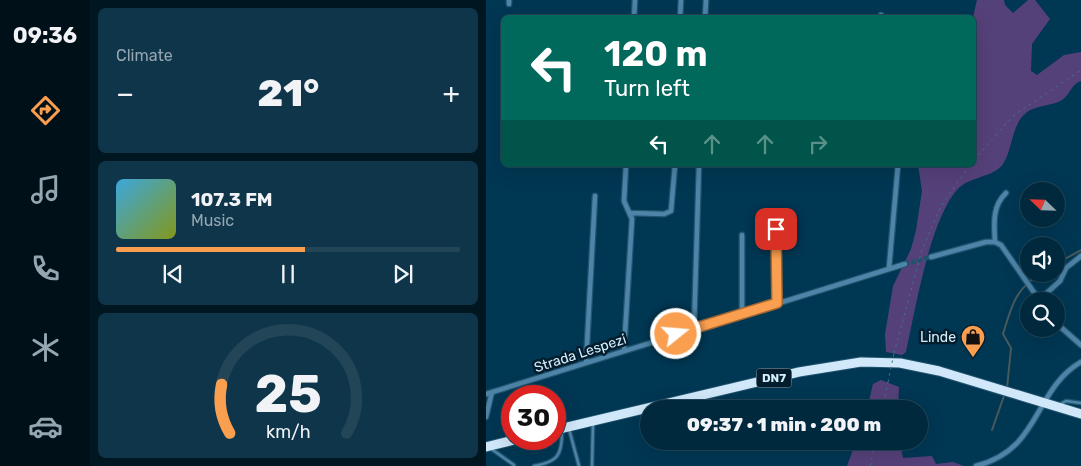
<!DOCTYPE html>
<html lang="en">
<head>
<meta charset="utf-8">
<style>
  body { margin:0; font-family:Rubik,sans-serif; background:#0e3549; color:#f1f3f6; height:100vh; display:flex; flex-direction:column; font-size:19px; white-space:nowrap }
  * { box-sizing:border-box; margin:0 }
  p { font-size:16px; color:#95a6b0 }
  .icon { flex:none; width:28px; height:28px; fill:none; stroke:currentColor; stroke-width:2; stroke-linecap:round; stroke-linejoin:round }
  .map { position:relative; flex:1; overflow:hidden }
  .side { display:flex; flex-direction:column; gap:8px; padding:8px; background:#001722; width:396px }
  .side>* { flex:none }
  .guide { position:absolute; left:15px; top:15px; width:475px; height:152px; border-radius:8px; box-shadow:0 5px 20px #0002,0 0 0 1px #224558; background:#00695c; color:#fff; overflow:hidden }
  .needle { width:32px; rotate:293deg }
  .buttons { position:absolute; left:534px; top:182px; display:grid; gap:10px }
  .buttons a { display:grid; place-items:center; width:45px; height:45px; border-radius:50%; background:#00293e; box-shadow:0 5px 20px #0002,0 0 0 1px #224558; font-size:25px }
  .speed { position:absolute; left:15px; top:385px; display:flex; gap:10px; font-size:25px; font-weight:700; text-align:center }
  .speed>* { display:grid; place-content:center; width:65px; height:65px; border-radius:50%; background:#00293e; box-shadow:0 5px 20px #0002,0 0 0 1px #224558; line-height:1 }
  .speed .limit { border:8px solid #d22; background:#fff; color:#111 }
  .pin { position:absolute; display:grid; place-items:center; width:42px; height:42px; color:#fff; margin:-21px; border-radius:10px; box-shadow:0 2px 8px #0006 }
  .me { position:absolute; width:55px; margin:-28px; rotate:73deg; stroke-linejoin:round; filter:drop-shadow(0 0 4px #0008) }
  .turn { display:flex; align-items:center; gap:18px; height:105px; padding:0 20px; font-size:22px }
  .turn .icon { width:65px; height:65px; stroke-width:2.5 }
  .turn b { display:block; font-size:35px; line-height:42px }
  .lanes { display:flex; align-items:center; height:48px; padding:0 20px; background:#0003; justify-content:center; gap:25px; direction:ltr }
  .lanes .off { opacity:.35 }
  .big { font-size:38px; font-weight:800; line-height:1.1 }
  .side .tile { flex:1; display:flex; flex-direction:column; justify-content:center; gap:8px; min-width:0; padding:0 18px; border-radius:8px; background:#0e3549 }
  .side .dial { align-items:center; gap:0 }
  .dial svg { height:130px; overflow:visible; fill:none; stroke:#224558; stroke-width:7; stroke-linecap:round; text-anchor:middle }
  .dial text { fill:#f1f3f6; stroke:none }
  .song { display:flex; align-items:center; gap:15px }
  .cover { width:60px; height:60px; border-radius:8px; background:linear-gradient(135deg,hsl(200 70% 55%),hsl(70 70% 35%)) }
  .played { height:5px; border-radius:2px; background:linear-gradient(90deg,#fa9f50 55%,#224558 55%) }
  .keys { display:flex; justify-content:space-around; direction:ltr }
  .heat { display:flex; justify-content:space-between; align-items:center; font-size:28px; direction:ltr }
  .trip { position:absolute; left:154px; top:400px; width:288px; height:50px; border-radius:25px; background:#00293e; box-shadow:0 5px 20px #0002,0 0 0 1px #224558; font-weight:800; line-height:50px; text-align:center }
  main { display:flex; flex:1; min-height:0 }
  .dock { display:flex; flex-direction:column; width:90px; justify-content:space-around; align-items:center; background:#001019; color:#95a6b0 }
  .dock .icon { width:35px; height:35px }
  .dock .current { color:#fa9f50 }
  .dock b { font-size:22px; color:#f1f3f6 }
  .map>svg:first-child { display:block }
  .green { fill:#554179 }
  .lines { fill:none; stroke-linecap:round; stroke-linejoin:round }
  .stream { stroke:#475a5c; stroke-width:2 }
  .street-tunnel { stroke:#20526d; stroke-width:4.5; stroke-dasharray:4.5 2; stroke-linecap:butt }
  .lane-casing { stroke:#22546e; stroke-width:5 }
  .street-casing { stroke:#22546e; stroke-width:7 }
  .highway-casing { stroke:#22546e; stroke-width:11 }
  .path { stroke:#437189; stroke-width:1; stroke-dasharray:2.5 4; stroke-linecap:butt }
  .lane { stroke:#4d84a8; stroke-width:2.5 }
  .street { stroke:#4d84a8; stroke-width:4.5 }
  .highway { stroke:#d0e8fa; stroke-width:9 }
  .path-bridge { stroke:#437189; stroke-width:1; stroke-dasharray:2.5 4; stroke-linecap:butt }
  .route-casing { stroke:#a26734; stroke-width:12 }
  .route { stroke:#fa9f50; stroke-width:9 }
  .labels { text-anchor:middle; stroke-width:5; stroke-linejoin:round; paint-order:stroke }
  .shield { fill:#031d2d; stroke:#95afbf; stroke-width:1 }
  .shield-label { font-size:12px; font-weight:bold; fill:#d4edfe }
  .poi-label { font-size:14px; fill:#d4edfe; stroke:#031d2d; text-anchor:end }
  .street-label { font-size:14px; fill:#d4edfe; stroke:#031d2d }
</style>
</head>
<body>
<main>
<nav class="dock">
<b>09:36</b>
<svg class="icon current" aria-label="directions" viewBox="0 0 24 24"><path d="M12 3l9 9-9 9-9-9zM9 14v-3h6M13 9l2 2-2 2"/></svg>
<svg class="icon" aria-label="music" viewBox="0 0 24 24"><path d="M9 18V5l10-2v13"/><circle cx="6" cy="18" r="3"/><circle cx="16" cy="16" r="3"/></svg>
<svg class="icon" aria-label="phone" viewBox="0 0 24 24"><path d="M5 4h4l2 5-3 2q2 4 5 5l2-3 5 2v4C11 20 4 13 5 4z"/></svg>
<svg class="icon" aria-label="climate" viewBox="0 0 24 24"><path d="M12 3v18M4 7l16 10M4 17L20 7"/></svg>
<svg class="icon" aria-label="car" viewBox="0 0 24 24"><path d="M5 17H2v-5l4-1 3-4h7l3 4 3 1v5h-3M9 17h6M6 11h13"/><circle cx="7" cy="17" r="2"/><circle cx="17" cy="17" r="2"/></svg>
</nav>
<section class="side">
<div class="tile"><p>Climate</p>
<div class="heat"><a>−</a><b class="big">21°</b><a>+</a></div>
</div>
<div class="tile">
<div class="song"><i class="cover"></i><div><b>107.3 FM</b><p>Music</p></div></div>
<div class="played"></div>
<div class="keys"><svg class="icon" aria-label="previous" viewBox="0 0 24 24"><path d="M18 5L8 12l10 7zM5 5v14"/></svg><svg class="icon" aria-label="pause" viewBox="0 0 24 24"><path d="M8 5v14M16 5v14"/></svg><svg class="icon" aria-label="next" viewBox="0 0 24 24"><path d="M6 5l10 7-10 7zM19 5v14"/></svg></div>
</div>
<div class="tile dial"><svg viewBox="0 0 100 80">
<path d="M14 69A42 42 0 1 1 86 69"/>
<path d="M14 69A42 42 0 0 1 9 39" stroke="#fa9f50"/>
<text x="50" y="56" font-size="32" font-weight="700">25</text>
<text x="50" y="72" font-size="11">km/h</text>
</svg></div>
</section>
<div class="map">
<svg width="595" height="466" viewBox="0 0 595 466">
  <rect width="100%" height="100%" fill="#003753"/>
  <path class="green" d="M491,0H518L519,5L527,13L542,0H549L564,19L546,44L545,71L551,75L578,55L595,52V81C585,84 584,95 576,100C566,106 551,105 541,112C525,124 527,149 517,164C507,178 483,176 471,190C444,220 429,311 420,352L416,355L400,352L399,334L407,286L425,249L430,230L436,191L432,165H488L487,17Z
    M395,380L413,387L412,409H381L387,384Z
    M370,441H414L417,458L446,456L450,464L467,462L478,466H361Z"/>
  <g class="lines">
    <path class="stream" d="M570,264L595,250
      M521,388L525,348L517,334C525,308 529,289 554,274
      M506,430L519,393"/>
    <path class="street-tunnel" d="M419,264L445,257"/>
    <defs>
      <path id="lane" d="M290,229L291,303
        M573,405L580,401L595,403
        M83,429L93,466
        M4,448L28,465
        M48,466C71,462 76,456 76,432
        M106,466L107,423"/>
      <path id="street" d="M23,4V0
        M148,18L149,0
        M194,18L195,0
        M219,18L220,0
        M395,18V15
        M145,213L178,214L185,211L189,165
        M256,235V314
        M509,242L515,245L554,301
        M509,242C508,224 506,206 520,193
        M445,257L500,242H509
        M403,268L412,165
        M553,300L574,281L580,268L595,256
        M570,323L595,345
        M208,328L213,165
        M138,350L146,219L138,201L140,165
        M100,363L109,196
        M0,394L419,264
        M0,417L6,392
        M490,466C555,450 547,390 595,362"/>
      <path id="highway" d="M69,430L313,372L375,362L414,363L453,371L595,414
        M0,447L32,439"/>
    </defs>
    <use href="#lane" class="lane-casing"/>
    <use href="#street" class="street-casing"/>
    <use href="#highway" class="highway-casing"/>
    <path class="path" d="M488,160L527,116L595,70
      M408,353L436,250L455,206L484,165
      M396,409L402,382
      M384,466L390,441"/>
    <use href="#lane" class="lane"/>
    <use href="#street" class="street"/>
    <use href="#highway" class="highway"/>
    <path class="path-bridge" d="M402,382L408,353"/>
  </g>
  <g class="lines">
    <defs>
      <path id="route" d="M190,334L291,303L290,229"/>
    </defs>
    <use href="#route" class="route-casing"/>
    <use href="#route" class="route"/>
  </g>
  <defs>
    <symbol id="shop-pin" viewBox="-11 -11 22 30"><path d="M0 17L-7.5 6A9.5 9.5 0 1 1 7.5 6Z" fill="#fa9f50" stroke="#031d2d"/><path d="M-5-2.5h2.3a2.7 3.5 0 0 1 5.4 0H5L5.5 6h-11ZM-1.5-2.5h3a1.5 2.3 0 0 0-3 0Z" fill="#111"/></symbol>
  </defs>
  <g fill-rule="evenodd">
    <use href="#shop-pin" x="473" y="323" width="28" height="38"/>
  </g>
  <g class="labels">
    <rect class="shield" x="270.5" y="368.5" width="35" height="19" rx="4"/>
    <g class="shield-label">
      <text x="288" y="382">DN7</text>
    </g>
    <g class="poi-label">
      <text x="470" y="342">Linde</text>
    </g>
    <g class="street-label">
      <text transform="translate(94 353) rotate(-18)" y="5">Strada Lespezi</text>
    </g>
  </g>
</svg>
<div class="buttons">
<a><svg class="needle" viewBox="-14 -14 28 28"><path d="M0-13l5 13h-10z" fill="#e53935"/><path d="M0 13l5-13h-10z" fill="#95a6b0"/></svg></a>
<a><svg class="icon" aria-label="sound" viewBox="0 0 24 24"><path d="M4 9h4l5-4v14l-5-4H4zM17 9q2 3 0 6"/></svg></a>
<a><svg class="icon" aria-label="search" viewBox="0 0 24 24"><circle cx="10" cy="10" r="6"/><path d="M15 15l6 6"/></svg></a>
</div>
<div class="speed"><div class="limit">30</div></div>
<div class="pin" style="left:290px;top:229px;background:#d93025"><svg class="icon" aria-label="arrive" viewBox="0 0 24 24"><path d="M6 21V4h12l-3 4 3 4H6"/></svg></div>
<svg class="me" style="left:190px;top:334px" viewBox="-20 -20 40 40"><circle r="17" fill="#fa9f50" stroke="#fff" stroke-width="3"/><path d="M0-11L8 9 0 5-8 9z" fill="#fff"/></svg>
<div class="trip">09:37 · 1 min · 200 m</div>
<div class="guide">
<div class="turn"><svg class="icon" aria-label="left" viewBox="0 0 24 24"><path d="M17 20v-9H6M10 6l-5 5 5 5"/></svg><div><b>120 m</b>Turn left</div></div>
<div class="lanes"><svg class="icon" aria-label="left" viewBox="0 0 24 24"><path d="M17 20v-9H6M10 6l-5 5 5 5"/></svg><svg class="icon off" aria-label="ahead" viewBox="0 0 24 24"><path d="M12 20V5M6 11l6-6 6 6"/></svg><svg class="icon off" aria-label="ahead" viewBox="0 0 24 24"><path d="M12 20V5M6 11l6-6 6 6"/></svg><svg class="icon off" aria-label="right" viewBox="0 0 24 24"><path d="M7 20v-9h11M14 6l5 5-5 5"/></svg></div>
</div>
</div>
</main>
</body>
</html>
